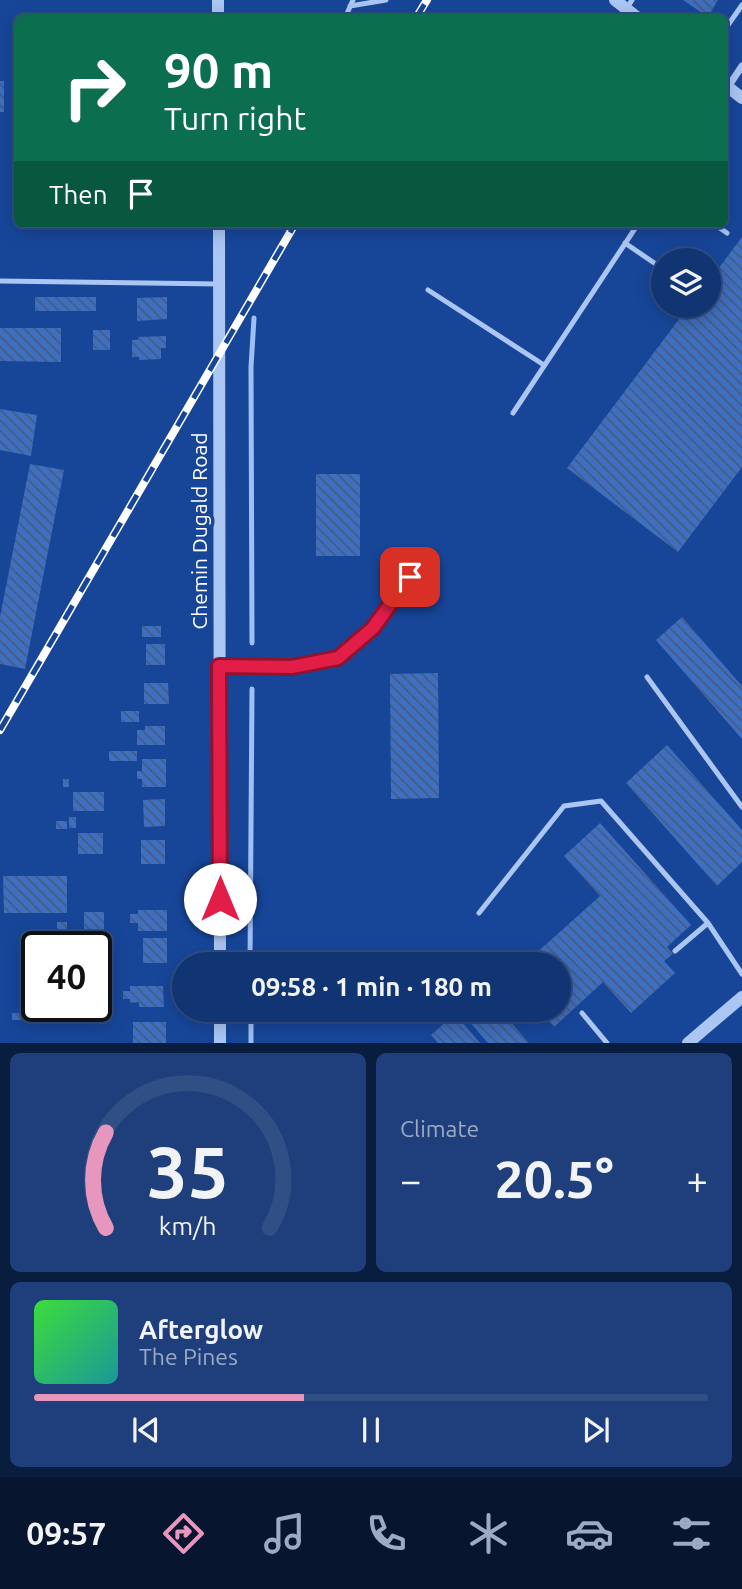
<!DOCTYPE html>
<html lang="en">
<head>
<meta charset="utf-8">
<style>
  body { margin:0; font-family:Ubuntu,sans-serif; background:#1e3f7b; color:#f1f3f6; height:100vh; display:flex; flex-direction:column; font-size:26px; white-space:nowrap }
  * { box-sizing:border-box; margin:0 }
  p { font-size:23px; color:#9caac4 }
  .icon { flex:none; width:38px; height:38px; fill:none; stroke:currentColor; stroke-width:2; stroke-linecap:round; stroke-linejoin:round }
  .map { position:relative; height:1043px; overflow:hidden }
  .drawer { display:flex; flex-direction:column; gap:10px; padding:10px; background:#091d3f; flex:1 }
  .drawer>* { flex:none }
  .hud { position:absolute; left:14px; top:14px; width:714px; height:214px; border-radius:10px; box-shadow:0 4px 18px #0003,0 0 0 2px #304f85; background:#0b6e4f; color:#fff; overflow:hidden }
  .tools { position:absolute; left:651px; top:248px; display:grid; gap:14px }
  .tools a { display:grid; place-items:center; width:70px; height:70px; border-radius:50%; background:#113473; box-shadow:0 4px 18px #0003,0 0 0 2px #304f85; font-size:35px }
  .speed { position:absolute; left:21px; top:931px; display:flex; gap:14px; font-size:35px; font-weight:700; text-align:center }
  .speed>* { display:grid; place-content:center; width:91px; height:91px; border-radius:50%; background:#113473; box-shadow:0 4px 18px #0003,0 0 0 2px #304f85; line-height:1 }
  .speed .limit { border:4px solid #111; border-radius:10px; background:#fff; color:#111 }
  .pin { position:absolute; display:grid; place-items:center; width:60px; height:60px; color:#fff; margin:-30px; border-radius:14px; box-shadow:0 4px 10px #0006 }
  .me { position:absolute; width:77px; margin:-38px; rotate:0deg; stroke-linejoin:round; filter:drop-shadow(0 0 5px #0008) }
  .turn { display:flex; align-items:center; gap:24px; height:147px; padding:0 35px; font-size:32px }
  .turn .icon { width:91px; height:91px; stroke-width:2.5 }
  .turn b { display:block; font-size:49px; line-height:60px }
  .then { display:flex; align-items:center; height:66px; padding:0 35px; background:#0003; gap:14px; font-size:26px }
  .big { font-size:52px; font-weight:700; line-height:1.1 }
  .drawer .tile { flex:1; display:flex; flex-direction:column; justify-content:center; gap:10px; min-width:0; padding:0 24px; border-radius:10px; background:#1e3f7b }
  .drawer .dial { align-items:center; gap:0 }
  .dial svg { height:182px; overflow:visible; fill:none; stroke:#304f85; stroke-width:7; stroke-linecap:round; text-anchor:middle }
  .dial text { fill:#f1f3f6; stroke:none }
  .song { display:flex; align-items:center; gap:21px }
  .cover { width:84px; height:84px; border-radius:10px; background:linear-gradient(135deg,hsl(120 70% 55%),hsl(180 70% 35%)) }
  .played { height:7px; border-radius:4px; background:linear-gradient(90deg,#e797bd 40%,#304f85 40%) }
  .keys { display:flex; justify-content:space-around; direction:ltr }
  .heat { display:flex; justify-content:space-between; align-items:center; font-size:38px; direction:ltr }
  .drawer .tiles { flex:1; display:grid; gap:10px; grid-template-columns:1fr 1fr }
  .tile:last-child { grid-column:span 2 }
  .trip { position:absolute; left:172px; top:952px; width:399px; height:70px; border-radius:35px; background:#113473; box-shadow:0 4px 18px #0003,0 0 0 2px #304f85; font-weight:700; line-height:70px; text-align:center }
  .tab-bar { display:flex; height:112px; justify-content:space-around; align-items:center; background:#07152e; color:#9caac4 }
  .tab-bar .icon { width:49px; height:49px }
  .tab-bar .selected { color:#e797bd }
  .tab-bar b { font-size:32px; color:#f1f3f6 }
  .map>svg:first-child { display:block }
  .lines { fill:none; stroke-linecap:round; stroke-linejoin:round }
  .stream { stroke:#9ebff4; stroke-width:5 }
  .building { fill:url(#building-back-hatch) }
  .service { stroke:#abc6f2; stroke-width:5 }
  .minor { stroke:#abc6f2; stroke-width:7 }
  .tertiary { stroke:#abc6f2; stroke-width:12 }
  .rail-casing { stroke:#fff; stroke-width:8 }
  .rail { stroke:#174699; stroke-width:5; stroke-dasharray:16; stroke-linecap:butt }
  .route-casing { stroke:#92132f; stroke-width:18 }
  .route { stroke:#e11d48; stroke-width:12 }
  .labels { text-anchor:middle; stroke-width:7; stroke-linejoin:round; paint-order:stroke }
  .street-label { font-size:21px; fill:#fff; stroke:#174699 }
</style>
</head>
<body>
<div class="map">
<svg width="742" height="1043" viewBox="0 0 742 1043">
  <defs>
    <pattern id="building-back-hatch" width="6" height="6" patternUnits="userSpaceOnUse" patternTransform="scale(1.75)"><rect width="6" height="6" fill="#3f6fc0"/><path d="M-1 5l2 2M0 0l6 6M5-1l2 2" fill="none" stroke="#465c80"/></pattern>
  </defs>
  <rect width="100%" height="100%" fill="#174699"/>
  <g class="lines">
    <path class="stream" d="M252,643L251,367L254,318
      M250,964L252,689
      M251,1010V1043"/>
  </g>
  <path class="building" d="M683,0H718L708,17Z
    M0,81H4V112H0Z
    M13,152H18V185H13Z
    M742,237V467L678,552L567,468L689,306H709V281Z
    M35,297H96V311H35Z
    M167,297V319L137,321V298Z
    M0,328H61V362L0,361Z
    M93,330H110V350H93Z
    M166,336V348H161V359L139,360V357H132V340H138V337Z
    M0,409L37,415L31,456L0,450Z
    M30,464L64,470L25,669L0,664V617Z
    M316,474H360V556H316Z
    M682,617L742,686V739L656,640Z
    M142,626H161V637H142Z
    M146,644H165V665H146Z
    M438,673L439,798L391,799L390,674Z
    M144,683H168L169,704H144Z
    M121,711H139V722H121Z
    M145,726H165V745H137V730H145Z
    M667,745L742,830V862L717,886L626,783Z
    M109,751H137V761H109Z
    M142,759H166V787H142V779H137V771H142Z
    M63,779H69V787H63Z
    M73,792H104V811H73Z
    M165,799V826L144,827L143,800Z
    M69,817H76V828H69Z
    M56,821H67V829H56Z
    M600,823L691,925L667,947L673,954L664,961L675,973L631,1013L603,982L554,1027L538,1010H558V964H524L600,896L564,856Z
    M78,833H103V854H78Z
    M141,840H165V864H141Z
    M3,876H67V913H4Z
    M138,910H167V931H138V923H130V914H138Z
    M84,912H104V933H84Z
    M57,922H67V933H57Z
    M143,938H167V963H143Z
    M130,986H163L164,1007H139V1002L130,1003V999H123V991H130Z
    M459,1010H500L529,1043H488Z
    M42,1012H62V1021H42Z
    M12,1013H21V1020H12Z
    M455,1014L480,1043H438L431,1035Z
    M133,1022H166V1043H133Z"/>
  <g class="lines">
    <path class="service" d="M350,6L386,0
      M626,9L632,0
      M345,18L353,0
      M726,28L742,5
      M714,224L727,233
      M625,243L663,269
      M0,281L219,284
      M428,290L544,365
      M513,413L638,224
      M219,666L292,667L338,658L373,628L409,577
      M647,677L742,807
      M479,913L564,806L601,801L708,923L742,974
      M675,951L708,923
      M582,1013L607,1043"/>
    <path class="minor" d="M728,87L742,66"/>
    <path class="tertiary" d="M218,0V18
      M615,0L638,18
      M724,84L742,98
      M219,224L220,964
      M220,1010V1043
      M688,1043L742,997"/>
    <defs>
      <path id="rail" d="M416,18L427,0
        M0,730L295,224"/>
    </defs>
    <use href="#rail" class="rail-casing"/>
    <use href="#rail" class="rail"/>
  </g>
  <g class="lines">
    <defs>
      <path id="route" d="M220,899L219,666L292,667L338,658L373,628L410,577"/>
    </defs>
    <use href="#route" class="route-casing"/>
    <use href="#route" class="route"/>
  </g>
  <g class="labels">
    <g class="street-label">
      <text transform="translate(200 531) rotate(-90)" y="7">Chemin Dugald Road</text>
    </g>
  </g>
</svg>
<div class="tools">
<a><svg class="icon" aria-label="layers" viewBox="0 0 24 24"><path d="M12 4l9 5-9 5-9-5zM3 14l9 5 9-5"/></svg></a>
</div>
<div class="speed"><div class="limit">40</div></div>
<div class="pin" style="left:410px;top:577px;background:#d93025"><svg class="icon" aria-label="arrive" viewBox="0 0 24 24"><path d="M6 21V4h12l-3 4 3 4H6"/></svg></div>
<svg class="me" style="left:220px;top:899px" viewBox="-20 -20 40 40"><circle r="19" fill="#fff"/><path d="M0-13L10 11 0 6-10 11z" fill="#e11d48"/></svg>
<div class="trip">09:58 · 1 min · 180 m</div>
<div class="hud">
<div class="turn"><svg class="icon" aria-label="right" viewBox="0 0 24 24"><path d="M7 20v-9h11M14 6l5 5-5 5"/></svg><div><b>90 m</b>Turn right</div></div>
<div class="then">Then<svg class="icon" aria-label="arrive" viewBox="0 0 24 24"><path d="M6 21V4h12l-3 4 3 4H6"/></svg></div>
</div>
</div>
<section class="drawer">
<div class="tiles">
<div class="tile dial"><svg viewBox="0 0 100 80">
<path d="M14 69A42 42 0 1 1 86 69"/>
<path d="M14 69A42 42 0 0 1 14 27" stroke="#e797bd"/>
<text x="50" y="56" font-size="32" font-weight="700">35</text>
<text x="50" y="72" font-size="11">km/h</text>
</svg></div>
<div class="tile"><p>Climate</p>
<div class="heat"><a>−</a><b class="big">20.5°</b><a>+</a></div>
</div>
<div class="tile">
<div class="song"><i class="cover"></i><div><b>Afterglow</b><p>The Pines</p></div></div>
<div class="played"></div>
<div class="keys"><svg class="icon" aria-label="previous" viewBox="0 0 24 24"><path d="M18 5L8 12l10 7zM5 5v14"/></svg><svg class="icon" aria-label="pause" viewBox="0 0 24 24"><path d="M8 5v14M16 5v14"/></svg><svg class="icon" aria-label="next" viewBox="0 0 24 24"><path d="M6 5l10 7-10 7zM19 5v14"/></svg></div>
</div>
</div>
</section>
<nav class="tab-bar">
<b>09:57</b>
<svg class="icon selected" aria-label="directions" viewBox="0 0 24 24"><path d="M12 3l9 9-9 9-9-9zM9 14v-3h6M13 9l2 2-2 2"/></svg>
<svg class="icon" aria-label="music" viewBox="0 0 24 24"><path d="M9 18V5l10-2v13"/><circle cx="6" cy="18" r="3"/><circle cx="16" cy="16" r="3"/></svg>
<svg class="icon" aria-label="phone" viewBox="0 0 24 24"><path d="M5 4h4l2 5-3 2q2 4 5 5l2-3 5 2v4C11 20 4 13 5 4z"/></svg>
<svg class="icon" aria-label="climate" viewBox="0 0 24 24"><path d="M12 3v18M4 7l16 10M4 17L20 7"/></svg>
<svg class="icon" aria-label="car" viewBox="0 0 24 24"><path d="M5 17H2v-5l4-1 3-4h7l3 4 3 1v5h-3M9 17h6M6 11h13"/><circle cx="7" cy="17" r="2"/><circle cx="17" cy="17" r="2"/></svg>
<svg class="icon" aria-label="filters" viewBox="0 0 24 24"><path d="M4 7h16M4 17h16"/><circle cx="9" cy="7" r="2"/><circle cx="15" cy="17" r="2"/></svg>
</nav>
</body>
</html>
